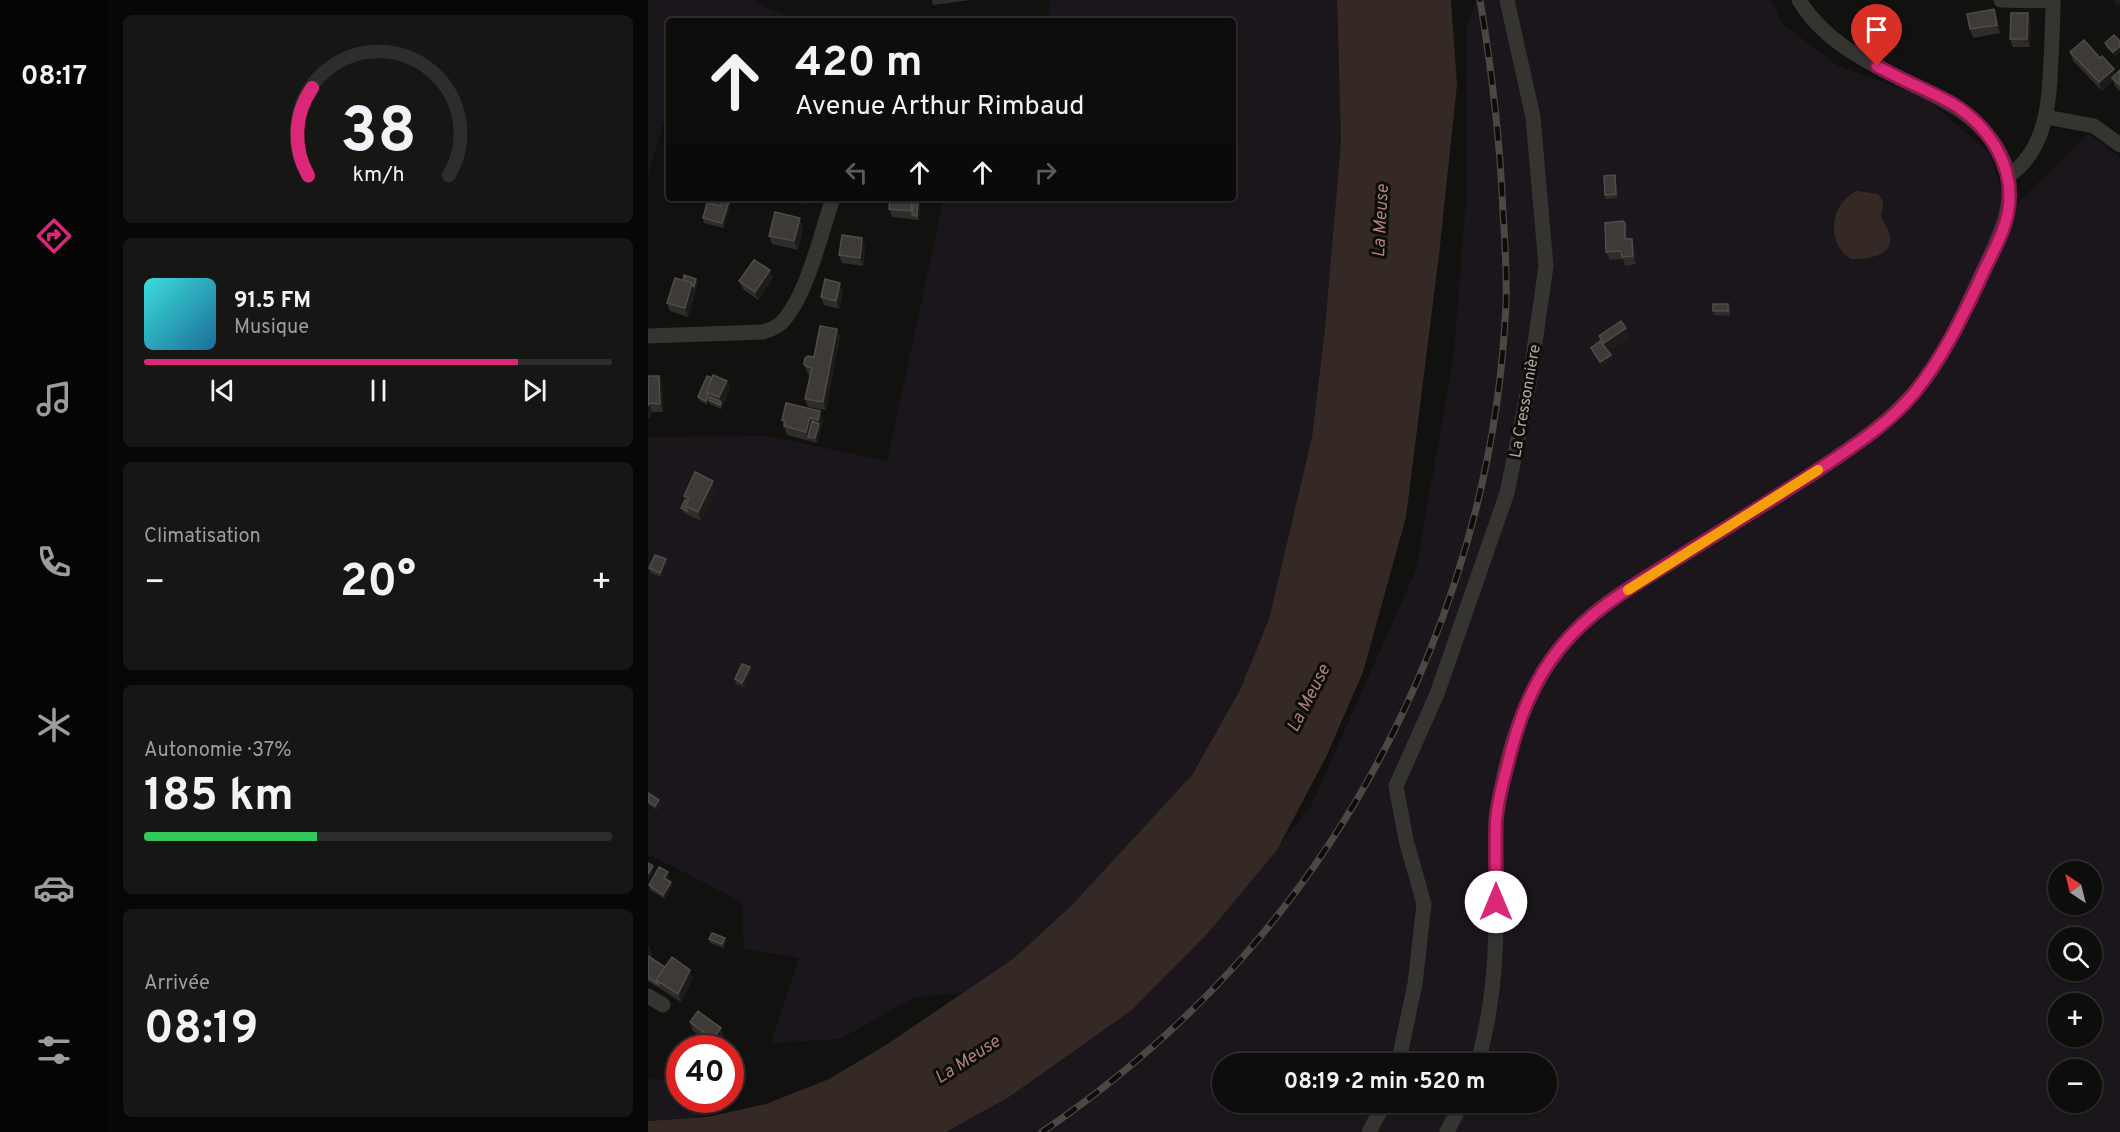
<!DOCTYPE html>
<html lang="fr">
<head>
<meta charset="utf-8">
<style>
  body { margin:0; font-family:Overpass,sans-serif; background:#161615; color:#f1f3f6; height:100vh; display:flex; flex-direction:column; font-size:22px; white-space:nowrap }
  * { box-sizing:border-box; margin:0 }
  p { font-size:20px; color:#9a9c9d }
  .icon { flex:none; width:33px; height:33px; fill:none; stroke:currentColor; stroke-width:2; stroke-linecap:round; stroke-linejoin:round }
  .map { position:relative; flex:1; overflow:hidden }
  .panel { display:flex; flex-direction:column; gap:15px; padding:15px; background:#070707; width:540px }
  .panel>* { flex:none }
  .banner { position:absolute; left:18px; top:18px; width:570px; height:183px; border-radius:6px; box-shadow:0 2px 4px #0004,0 0 0 2px #2d2d2d; background:#0d0d0c; color:#f1f3f6; overflow:hidden }
  .needle { width:39px; rotate:325deg }
  .tools { position:absolute; left:1400px; top:861px; display:grid; gap:12px }
  .tools a { display:grid; place-items:center; width:54px; height:54px; border-radius:50%; background:#0d0d0c; box-shadow:0 2px 4px #0004,0 0 0 2px #2d2d2d; font-size:30px }
  .speed { position:absolute; left:18px; top:1035px; display:flex; gap:12px; font-size:30px; font-weight:700; text-align:center }
  .speed>* { display:grid; place-content:center; width:78px; height:78px; border-radius:50%; background:#0d0d0c; box-shadow:0 2px 4px #0004,0 0 0 2px #2d2d2d; line-height:1 }
  .speed .limit { border:9px solid #d22; background:#fff; color:#111 }
  .pin { position:absolute; display:grid; place-items:center; width:51px; height:51px; color:#fff; margin:-62px -26px; border-radius:50% 50% 50% 0; rotate:-45deg; box-shadow:0 0 6px #0007 }
  .pin .icon { rotate:45deg }
  .me { position:absolute; width:66px; margin:-33px; rotate:0deg; stroke-linejoin:round; filter:drop-shadow(0 0 4px #0008) }
  .turn { display:flex; align-items:center; gap:21px; height:126px; padding:0 30px; font-size:27px }
  .turn .icon { width:78px; height:78px; stroke-width:2.5 }
  .turn b { display:block; font-size:42px; line-height:51px }
  .lanes { display:flex; align-items:center; height:57px; padding:0 30px; background:#0003; justify-content:center; gap:30px; direction:ltr }
  .lanes .off { opacity:.35 }
  .big { font-size:45px; font-weight:700; line-height:1.1 }
  .panel .tile { flex:1; display:flex; flex-direction:column; justify-content:center; gap:9px; min-width:0; padding:0 21px; border-radius:9px; background:#161615 }
  .panel .dial { align-items:center; gap:0 }
  .dial svg { height:156px; overflow:visible; fill:none; stroke:#2d2d2d; stroke-width:7; stroke-linecap:round; text-anchor:middle }
  .dial text { fill:#f1f3f6; stroke:none }
  .song { display:flex; align-items:center; gap:18px }
  .cover { width:72px; height:72px; border-radius:9px; background:linear-gradient(135deg,hsl(180 70% 55%),hsl(200 70% 35%)) }
  .played { height:6px; border-radius:3px; background:linear-gradient(90deg,#db2777 80%,#2d2d2d 80%) }
  .keys { display:flex; justify-content:space-around; direction:ltr }
  .heat { display:flex; justify-content:space-between; align-items:center; font-size:33px; direction:ltr }
  .charge { height:9px; border-radius:4px; background:linear-gradient(90deg,#34c759 37%,#2d2d2d 0) }
  .trip { position:absolute; left:564px; top:1053px; width:345px; height:60px; border-radius:30px; background:#0d0d0c; box-shadow:0 2px 4px #0004,0 0 0 2px #2d2d2d; font-weight:700; line-height:60px; text-align:center }
  main { display:flex; flex:1; min-height:0 }
  .dock { display:flex; flex-direction:column; width:108px; justify-content:space-around; align-items:center; background:#050505; color:#9a9c9d }
  .dock .icon { width:42px; height:42px }
  .dock .on { color:#db2777 }
  .dock b { font-size:27px; color:#f1f3f6 }
  .map>svg:first-child { display:block }
  .green { fill:#1b161c; fill-rule:evenodd }
  .water { fill:#352926 }
  .lines { fill:none; stroke-linecap:round; stroke-linejoin:round }
  .minor { stroke:#363431; stroke-width:15 }
  .rail-casing { stroke:#4b4743; stroke-width:7 }
  .rail { stroke:#0c0c0b; stroke-width:4.5; stroke-dasharray:14; stroke-linecap:butt }
  .wall { fill:#2f2d2c }
  .shaded-wall { fill:#1d1c1b }
  .building { fill:#3d3a38; stroke:#4f4c48; stroke-width:1.5 }
  .route-casing { stroke:#8e194d; stroke-width:15 }
  .route { stroke:#db2777; stroke-width:10 }
  .slow { stroke:#f59e0b; stroke-width:10 }
  .labels { text-anchor:middle; stroke-width:6; stroke-linejoin:round; paint-order:stroke }
  .street-label { font-size:16px; fill:#b2a8a0; stroke:#0c0c0b }
  .water-label { font-size:18px; font-style:italic; fill:#af8175; stroke:#0c0c0b }
</style>
</head>
<body>
<main>
<nav class="dock">
<b>08:17</b>
<svg class="icon on" aria-label="directions" viewBox="0 0 24 24"><path d="M12 3l9 9-9 9-9-9zM9 14v-3h6M13 9l2 2-2 2"/></svg>
<svg class="icon" aria-label="music" viewBox="0 0 24 24"><path d="M9 18V5l10-2v13"/><circle cx="6" cy="18" r="3"/><circle cx="16" cy="16" r="3"/></svg>
<svg class="icon" aria-label="phone" viewBox="0 0 24 24"><path d="M5 4h4l2 5-3 2q2 4 5 5l2-3 5 2v4C11 20 4 13 5 4z"/></svg>
<svg class="icon" aria-label="climate" viewBox="0 0 24 24"><path d="M12 3v18M4 7l16 10M4 17L20 7"/></svg>
<svg class="icon" aria-label="car" viewBox="0 0 24 24"><path d="M5 17H2v-5l4-1 3-4h7l3 4 3 1v5h-3M9 17h6M6 11h13"/><circle cx="7" cy="17" r="2"/><circle cx="17" cy="17" r="2"/></svg>
<svg class="icon" aria-label="filters" viewBox="0 0 24 24"><path d="M4 7h16M4 17h16"/><circle cx="9" cy="7" r="2"/><circle cx="15" cy="17" r="2"/></svg>
</nav>
<section class="panel">
<div class="tile dial"><svg viewBox="0 0 100 80">
<path d="M14 69A42 42 0 1 1 86 69"/>
<path d="M14 69A42 42 0 0 1 16 24" stroke="#db2777"/>
<text x="50" y="56" font-size="32" font-weight="700">38</text>
<text x="50" y="72" font-size="11">km/h</text>
</svg></div>
<div class="tile">
<div class="song"><i class="cover"></i><div><b>91.5 FM</b><p>Musique</p></div></div>
<div class="played"></div>
<div class="keys"><svg class="icon" aria-label="previous" viewBox="0 0 24 24"><path d="M18 5L8 12l10 7zM5 5v14"/></svg><svg class="icon" aria-label="pause" viewBox="0 0 24 24"><path d="M8 5v14M16 5v14"/></svg><svg class="icon" aria-label="next" viewBox="0 0 24 24"><path d="M6 5l10 7-10 7zM19 5v14"/></svg></div>
</div>
<div class="tile"><p>Climatisation</p>
<div class="heat"><a>−</a><b class="big">20°</b><a>+</a></div>
</div>
<div class="tile"><p>Autonomie · 37%</p><b class="big">185 km</b><div class="charge"></div></div>
<div class="tile"><p>Arrivée</p><b class="big">08:19</b></div>
</section>
<div class="map">
<svg width="1472" height="1132" viewBox="0 0 1472 1132">
  <rect width="100%" height="100%" fill="#111110"/>
  <path class="green" d="M0,0H108L113,6L144,17V21H21V104L0,175Z
    M402,0H689L693,141L677,328L664,437L621,619L592,690L544,775L424,905L365,959L319,992L265,998L192,1039L123,1043L151,958L96,949L94,902L0,854V437L120,436L239,461L296,198H585V21H400Z
    M828,0H1123L1134,23L1188,65L1276,97L1342,153L1360,212L1440,134L1472,157V1132H298L361,1097L484,1010L560,933L663,806L768,570L806,354L818,200V27ZM1410,872H1443V904H1410ZM1410,938H1443V970H1410ZM1410,1004H1443V1036H1410ZM574,1064H898V1102H574ZM1410,1070H1443V1102H1410Z
    M0,1078L31,1082L32,1100H62L59,1117L0,1121Z"/>
  <path class="water" d="M689,0H803L809,84L791,255L758,517L715,672L678,757L629,850L560,933L484,1010L361,1097L298,1132H0V1121L59,1117L118,1104L181,1079L238,1045L365,959L424,905L544,775L592,690L621,619L664,437L677,328L693,141Z
    M1209,191L1230,194L1235,201C1236,207 1232,213 1234,219C1236,224 1240,227 1241,232C1249,256 1220,259 1203,259C1177,243 1182,203 1209,191Z"/>
  <g class="lines">
    <path class="minor" d="M1353,0L1405,1
      M1398,117L1446,126L1472,145
      M1360,176C1399,150 1401,102 1403,60C1404,40 1405,20 1405,0
      M0,336L115,332C120,330 128,328 132,324C158,300 173,233 185,198
      M0,996L15,1005
      M750,1064L767,984L776,904L758,840L748,786L789,694L859,493L881,385L898,266L885,117L859,0
      M829,1064C853,985 848,902 848,820C858,751 877,684 926,632C957,599 1001,577 1039,553C1081,526 1124,500 1166,473C1201,449 1237,426 1265,394C1297,358 1316,312 1336,269C1353,233 1373,194 1353,155C1331,112 1289,98 1249,77C1211,58 1173,37 1151,0
      M721,1132L737,1102
      M799,1132L814,1102"/>
    <defs>
      <path id="rail" d="M394,1132C468,1082 535,1024 594,958C751,780 848,540 858,303C859,273 857,242 855,212C852,141 844,71 832,0"/>
    </defs>
    <use href="#rail" class="rail-casing"/>
    <use href="#rail" class="rail"/>
  </g>
  <path class="wall" d="M284,0H322L285,5Z
    M1349,18L1352,33L1325,38L1322,29Z
    M1383,22L1382,47H1365L1362,39Z
    M1472,41V52L1467,56L1458,47L1457,43Z
    M1422,52L1468,74L1472,70V91L1467,86L1465,80L1454,91L1425,61Z
    M967,175L968,180L970,198L958,199L957,195Z
    M84,198L76,228L56,223L55,218L59,203L58,199Z
    M135,198H157L156,204Z
    M272,200L271,220L244,217L241,209Z
    M977,223L980,232V239H984L987,247L988,264L977,266L975,259L962,260L958,252Z
    M155,227L150,250L124,244L121,236Z
    M214,238L217,246L215,266L194,263L191,255Z
    M122,270L125,278L110,300L95,289L91,281Z
    M48,279L50,283L40,317L22,311L19,303L35,280Z
    M195,291L191,309L176,305L173,297Z
    M1080,304L1082,308V316L1066,315L1065,311Z
    M978,328L981,337L960,351L964,359L954,367L943,348L952,341L951,336Z
    M189,329L192,337L178,410L160,407L157,399L163,375H161L159,372L156,364L166,357Z
    M0,376H11L14,385L15,412H4L1,418H0Z
    M59,376L82,389L73,409L62,404L61,401L59,405L52,401L50,397Z
    M172,411L175,420L169,443L139,435L134,420Z
    M68,489L53,521L35,512L33,508L37,500L36,496Z
    M19,564L14,577L3,573L1,568Z
    M102,667L103,671L96,687L88,684L87,679Z
    M0,793L11,800L13,804L9,810L0,804Z
    M21,877L19,879L24,886L17,899L2,890L1,885Z
    M77,938L78,943L76,948L62,943L61,939Z
    M0,946L1,947L4,955L3,957L17,967L45,978L33,1002L0,981Z
    M42,1022L73,1028L76,1036L68,1047L45,1031Z"/>
  <path class="shaded-wall" d="M1466,0H1472V4L1469,6Z
    M1346,9L1349,18L1352,33L1349,25Z
    M1380,13L1383,22L1382,47L1379,39Z
    M1472,46V52L1467,56L1465,52Z
    M1466,69L1469,77L1464,78L1465,80L1454,91L1451,82Z
    M967,175L968,180L970,198L968,194Z
    M82,198H84L76,228L74,223Z
    M264,198H267L264,215L263,211Z
    M270,198H272V200L271,220L269,216Z
    M152,218L155,227L150,250L146,241Z
    M977,223L980,232V248L977,239Z
    M214,238L217,246L215,266L212,258Z
    M984,239L987,247L988,264L985,256Z
    M122,270L125,278L110,300L107,292Z
    M48,279L50,283L40,317L37,308L44,283Z
    M192,283L195,291L191,309L188,301Z
    M978,328L981,337L959,352L956,343Z
    M189,329L192,337L178,410L175,402Z
    M963,355L964,359L954,367L952,362Z
    M11,376L14,385L15,412L12,404Z
    M79,381L82,389L75,406L71,397Z
    M60,396L61,400L59,405L58,401Z
    M1,403L4,412L1,418L0,414V406Z
    M172,411L175,420L169,443L167,438L171,424L170,420Z
    M162,417L165,425L160,437L161,441L158,432Z
    M65,481L68,489L53,521L50,512Z
    M18,559L19,564L14,577L12,573Z
    M102,667L103,671L96,687L94,683Z
    M11,800L13,804L9,810L7,806Z
    M5,866L6,870L0,881V874Z
    M20,872L21,877L18,882L16,878Z
    M23,882L24,886L17,899L15,895Z
    M77,938L78,943L76,948L74,944Z
    M1,947L4,955L0,962V949Z
    M42,970L45,978L33,1002L30,994Z
    M73,1028L76,1036L68,1047L65,1039Z"/>
  <path class="building" d="M1346,9L1349,25L1322,29L1319,14Z
    M1363,13H1380L1379,39H1362Z
    M1466,35L1472,41V46L1465,52L1457,43Z
    M1436,40L1452,58L1454,56L1466,69L1451,82L1422,52Z
    M1472,70V85L1464,78Z
    M967,175L968,194L957,195L956,176Z
    M58,198H72L71,202Z
    M75,198H82L74,223L55,218L59,203L73,206Z
    M242,198H264L263,211L241,209Z
    M266,198H270L269,216L264,215Z
    M127,212L152,218L146,241L121,236Z
    M975,221L977,223V239H984L985,256L974,257L973,251L958,252L957,223Z
    M194,235L214,238L212,258L191,255Z
    M106,260L122,270L107,292L91,281Z
    M36,275L48,279L46,287L44,283L35,280Z
    M27,278L44,283L37,308L19,303Z
    M177,279L192,283L188,301L173,297Z
    M1065,304H1080V311H1065Z
    M973,321L978,328L956,343L951,336Z
    M172,326L189,329L175,402L157,399L164,368L158,366L156,364L157,358L160,356L166,357Z
    M952,341L963,355L952,362L943,348Z
    M65,375L79,381L71,397L58,392Z
    M0,376H11L12,404L1,403L0,406Z
    M59,376L64,378L58,392L60,396L58,401L50,397Z
    M62,397L73,402L72,405L61,400Z
    M138,403L172,411L170,420L162,417L158,432L136,426L137,421L134,420Z
    M164,421L171,424L167,438L160,437Z
    M47,472L65,481L50,512L37,506L41,498L36,496Z
    M37,500L40,501L37,506L39,511L33,508Z
    M7,555L18,559L12,573L1,568Z
    M94,664L102,667L94,683L87,679Z
    M0,793L11,800L7,806L0,801Z
    M0,863L5,866L0,874Z
    M11,867L20,872L16,878L23,882L15,895L1,885Z
    M64,933L77,938L74,944L61,939Z
    M0,956L17,967L8,980L10,984L0,978Z
    M24,957L42,970L30,994L8,980Z
    M50,1011L73,1028L65,1039L42,1022Z"/>
  <g class="lines">
    <defs>
      <path id="route" d="M848,902C848,875 847,849 848,822C849,804 854,785 859,767C869,724 883,684 911,649C943,609 988,584 1031,557C1078,528 1124,500 1170,470C1204,447 1240,425 1267,392C1295,357 1315,316 1334,275C1343,255 1356,234 1360,212C1368,168 1342,127 1305,104C1280,90 1253,80 1229,66"/>
    </defs>
    <use href="#route" class="route-casing"/>
    <use href="#route" class="route"/>
    <path class="slow" d="M980,590L1170,470"/>
  </g>
  <g class="labels">
    <g class="street-label">
      <text transform="translate(876 401) rotate(-80)" y="6">La Cressonnière</text>
    </g>
    <g class="water-label">
      <text transform="translate(732 221) rotate(-87)" y="6">La Meuse</text>
      <text transform="translate(660 698) rotate(-63)" y="6">La Meuse</text>
      <text transform="translate(319 1059) rotate(-33)" y="6">La Meuse</text>
    </g>
  </g>
</svg>
<div class="tools">
<a><svg class="needle" viewBox="-14 -14 28 28"><path d="M0-13l5 13h-10z" fill="#e53935"/><path d="M0 13l5-13h-10z" fill="#9a9c9d"/></svg></a>
<a><svg class="icon" aria-label="search" viewBox="0 0 24 24"><circle cx="10" cy="10" r="6"/><path d="M15 15l6 6"/></svg></a>
<a>+</a>
<a>−</a>
</div>
<div class="speed"><div class="limit">40</div></div>
<div class="pin" style="left:1229px;top:66px;background:#d93025"><svg class="icon" aria-label="arrive" viewBox="0 0 24 24"><path d="M6 21V4h12l-3 4 3 4H6"/></svg></div>
<svg class="me" style="left:848px;top:902px" viewBox="-20 -20 40 40"><circle r="19" fill="#fff"/><path d="M0-13L10 11 0 6-10 11z" fill="#db2777"/></svg>
<div class="trip">08:19 · 2 min · 520 m</div>
<div class="banner">
<div class="turn"><svg class="icon" aria-label="ahead" viewBox="0 0 24 24"><path d="M12 20V5M6 11l6-6 6 6"/></svg><div><b>420 m</b>Avenue Arthur Rimbaud</div></div>
<div class="lanes"><svg class="icon off" aria-label="left" viewBox="0 0 24 24"><path d="M17 20v-9H6M10 6l-5 5 5 5"/></svg><svg class="icon" aria-label="ahead" viewBox="0 0 24 24"><path d="M12 20V5M6 11l6-6 6 6"/></svg><svg class="icon" aria-label="ahead" viewBox="0 0 24 24"><path d="M12 20V5M6 11l6-6 6 6"/></svg><svg class="icon off" aria-label="right" viewBox="0 0 24 24"><path d="M7 20v-9h11M14 6l5 5-5 5"/></svg></div>
</div>
</div>
</main>
</body>
</html>
